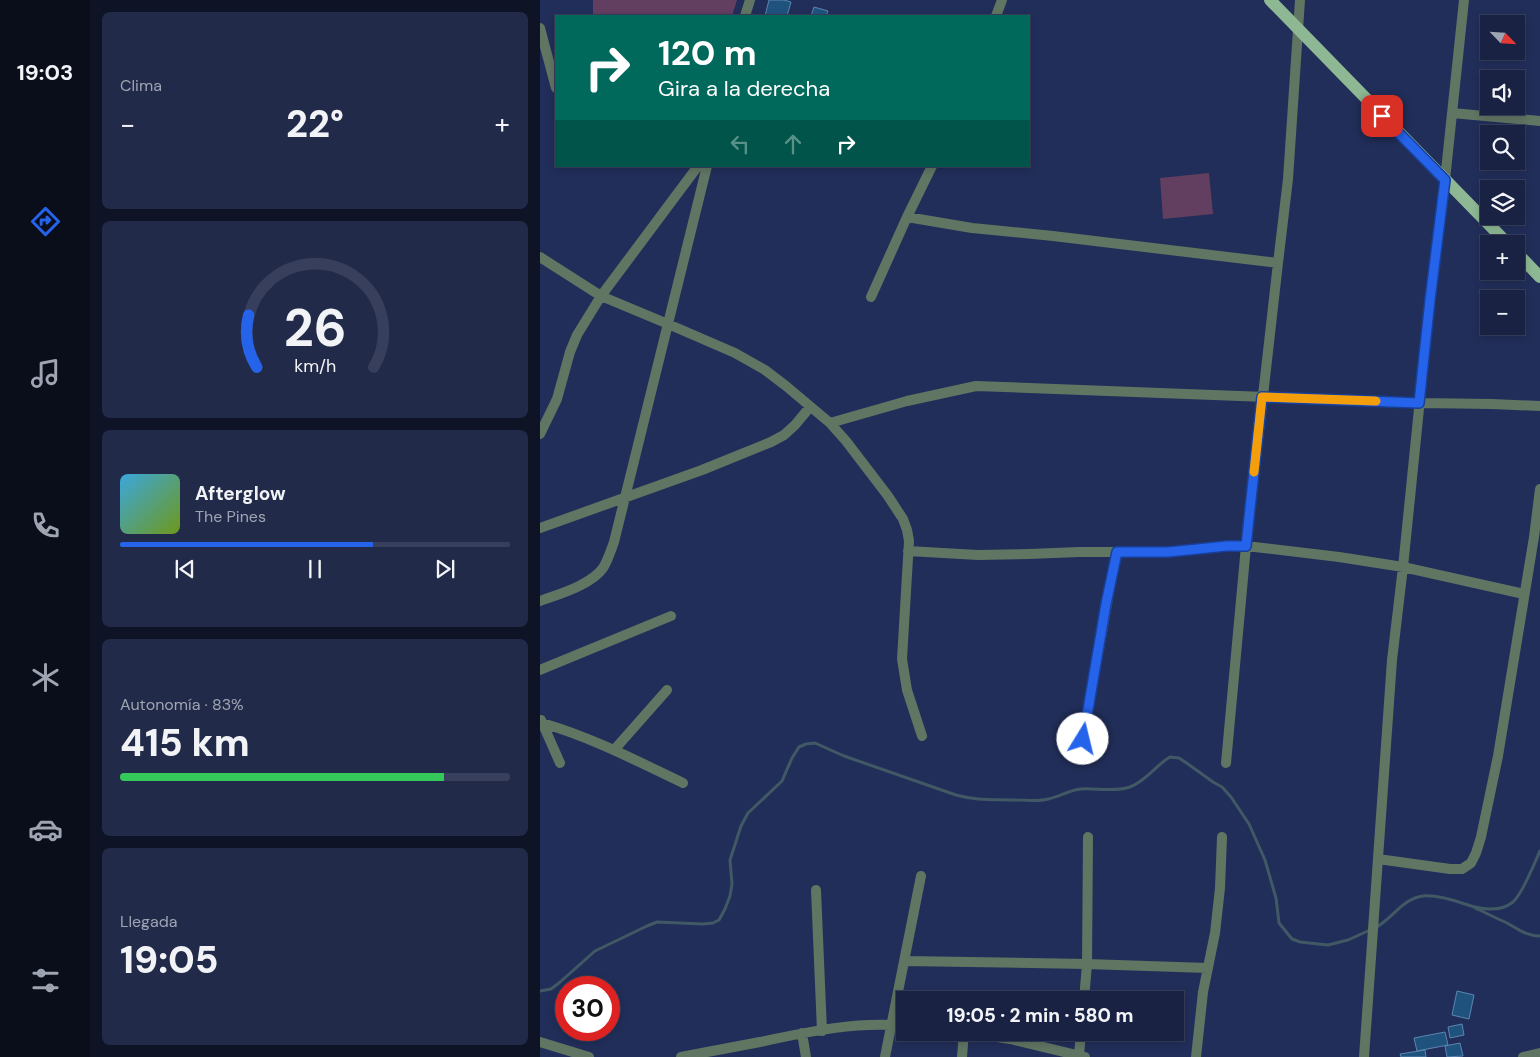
<!DOCTYPE html>
<html lang="es">
<head>
<meta charset="utf-8">
<style>
  body { margin:0; font-family:"DM Sans",sans-serif; background:#222a4a; color:#f1f3f6; height:100vh; display:flex; flex-direction:column; font-size:19px; white-space:nowrap }
  * { box-sizing:border-box; margin:0 }
  p { font-size:16px; color:#9fa4b2 }
  .icon { flex:none; width:28px; height:28px; fill:none; stroke:currentColor; stroke-width:2; stroke-linecap:round; stroke-linejoin:round }
  .map { position:relative; flex:1; overflow:hidden }
  .details { display:flex; flex-direction:column; gap:12px; padding:12px; background:#0e1325; width:450px }
  .details>* { flex:none }
  .hud { position:absolute; left:15px; top:15px; width:475px; height:152px; border-radius:0px; box-shadow:0 2px 8px #0003,0 0 0 1px #373f5c; background:#00695c; color:#fff; overflow:hidden }
  .needle { width:32px; rotate:115deg }
  .buttons { position:absolute; left:940px; top:15px; display:grid; gap:10px }
  .buttons a { display:grid; place-items:center; width:45px; height:45px; border-radius:0px; background:#192243; box-shadow:0 2px 8px #0003,0 0 0 1px #373f5c; font-size:25px }
  .speed { position:absolute; left:15px; top:976px; display:flex; gap:10px; font-size:25px; font-weight:700; text-align:center }
  .speed>* { display:grid; place-content:center; width:65px; height:65px; border-radius:50%; background:#192243; box-shadow:0 2px 8px #0003,0 0 0 1px #373f5c; line-height:1 }
  .speed .limit { border:8px solid #d22; background:#fff; color:#111 }
  .pin { position:absolute; display:grid; place-items:center; width:42px; height:42px; color:#fff; margin:-21px; border-radius:10px; box-shadow:0 2px 8px #0006 }
  .me { position:absolute; width:55px; margin:-28px; rotate:9deg; stroke-linejoin:round; filter:drop-shadow(0 0 4px #0008) }
  .turn { display:flex; align-items:center; gap:18px; height:105px; padding:0 20px; font-size:22px }
  .turn .icon { width:65px; height:65px; stroke-width:2.5 }
  .turn b { display:block; font-size:35px; line-height:42px }
  .lanes { display:flex; align-items:center; height:48px; padding:0 20px; background:#0003; justify-content:center; gap:25px; direction:ltr }
  .lanes .off { opacity:.35 }
  .big { font-size:38px; font-weight:800; line-height:1.1 }
  .details .tile { flex:1; display:flex; flex-direction:column; justify-content:center; gap:8px; min-width:0; padding:0 18px; border-radius:8px; background:#222a4a }
  .details .dial { align-items:center; gap:0 }
  .dial svg { height:130px; overflow:visible; fill:none; stroke:#373f5c; stroke-width:7; stroke-linecap:round; text-anchor:middle }
  .dial text { fill:#f1f3f6; stroke:none }
  .song { display:flex; align-items:center; gap:15px }
  .cover { width:60px; height:60px; border-radius:8px; background:linear-gradient(135deg,hsl(200 70% 55%),hsl(80 70% 35%)) }
  .played { height:5px; border-radius:2px; background:linear-gradient(90deg,#2563eb 65%,#373f5c 65%) }
  .keys { display:flex; justify-content:space-around; direction:ltr }
  .heat { display:flex; justify-content:space-between; align-items:center; font-size:28px; direction:ltr }
  .charge { height:8px; border-radius:4px; background:linear-gradient(90deg,#34c759 83%,#373f5c 0) }
  .trip { position:absolute; left:356px; top:991px; width:288px; height:50px; border-radius:0px; background:#192243; box-shadow:0 2px 8px #0003,0 0 0 1px #373f5c; font-weight:800; line-height:50px; text-align:center }
  main { display:flex; flex:1; min-height:0 }
  .menu { display:flex; flex-direction:column; width:90px; justify-content:space-around; align-items:center; background:#0a0e1b; color:#9fa4b2 }
  .menu .icon { width:35px; height:35px }
  .menu .on { color:#2563eb }
  .menu b { font-size:22px; color:#f1f3f6 }
  .map>svg:first-child { display:block }
  .green { fill:#623e60 }
  .lines { fill:none; stroke-linecap:round; stroke-linejoin:round }
  .stream { stroke:#415965; stroke-width:3 }
  .building { fill:#20527e; stroke:#5c86b0 }
  .street { stroke:#617563; stroke-width:10 }
  .primary { stroke:#8eb894; stroke-width:12 }
  .route-casing { stroke:#184099; stroke-width:12 }
  .route { stroke:#2563eb; stroke-width:9 }
  .slow { stroke:#f59e0b; stroke-width:9 }
</style>
</head>
<body>
<main>
<nav class="menu">
<b>19:03</b>
<svg class="icon on" aria-label="directions" viewBox="0 0 24 24"><path d="M12 3l9 9-9 9-9-9zM9 14v-3h6M13 9l2 2-2 2"/></svg>
<svg class="icon" aria-label="music" viewBox="0 0 24 24"><path d="M9 18V5l10-2v13"/><circle cx="6" cy="18" r="3"/><circle cx="16" cy="16" r="3"/></svg>
<svg class="icon" aria-label="phone" viewBox="0 0 24 24"><path d="M5 4h4l2 5-3 2q2 4 5 5l2-3 5 2v4C11 20 4 13 5 4z"/></svg>
<svg class="icon" aria-label="climate" viewBox="0 0 24 24"><path d="M12 3v18M4 7l16 10M4 17L20 7"/></svg>
<svg class="icon" aria-label="car" viewBox="0 0 24 24"><path d="M5 17H2v-5l4-1 3-4h7l3 4 3 1v5h-3M9 17h6M6 11h13"/><circle cx="7" cy="17" r="2"/><circle cx="17" cy="17" r="2"/></svg>
<svg class="icon" aria-label="filters" viewBox="0 0 24 24"><path d="M4 7h16M4 17h16"/><circle cx="9" cy="7" r="2"/><circle cx="15" cy="17" r="2"/></svg>
</nav>
<section class="details">
<div class="tile"><p>Clima</p>
<div class="heat"><a>−</a><b class="big">22°</b><a>+</a></div>
</div>
<div class="tile dial"><svg viewBox="0 0 100 80">
<path d="M14 69A42 42 0 1 1 86 69"/>
<path d="M14 69A42 42 0 0 1 9 37" stroke="#2563eb"/>
<text x="50" y="56" font-size="32" font-weight="700">26</text>
<text x="50" y="72" font-size="11">km/h</text>
</svg></div>
<div class="tile">
<div class="song"><i class="cover"></i><div><b>Afterglow</b><p>The Pines</p></div></div>
<div class="played"></div>
<div class="keys"><svg class="icon" aria-label="previous" viewBox="0 0 24 24"><path d="M18 5L8 12l10 7zM5 5v14"/></svg><svg class="icon" aria-label="pause" viewBox="0 0 24 24"><path d="M8 5v14M16 5v14"/></svg><svg class="icon" aria-label="next" viewBox="0 0 24 24"><path d="M6 5l10 7-10 7zM19 5v14"/></svg></div>
</div>
<div class="tile"><p>Autonomía · 83%</p><b class="big">415 km</b><div class="charge"></div></div>
<div class="tile"><p>Llegada</p><b class="big">19:05</b></div>
</section>
<div class="map">
<svg width="1000" height="1057" viewBox="0 0 1000 1057">
  <rect width="100%" height="100%" fill="#212e59"/>
  <path class="green" d="M53,0H197L192,16H53Z
    M669,173L673,214L623,219L620,178Z"/>
  <g class="lines">
    <path class="stream" d="M935,908C946,913 956,918 967,923C978,929 987,936 1000,936
      M835,928C852,919 863,898 883,896C897,895 912,900 925,904C939,909 960,913 973,902C983,893 994,864 1000,851
      M0,991L11,989L19,983L55,951L107,926L117,922L163,924L173,923L179,920L185,909L190,896L192,884L190,860L201,826L208,813L242,781L252,758L259,747L266,744L275,743L304,756L416,795C437,801 456,799 477,800C488,800 497,802 508,799C519,797 529,790 541,789C555,788 578,792 590,787C606,781 616,765 630,757L639,758L648,764L673,782L682,787L691,797L709,824L725,860L736,898L739,923L752,939L760,942L788,945L808,940L830,930"/>
  </g>
  <path class="building" d="M229,0H244L251,2L247,16H225Z
    M274,7L288,11L286,16H271Z
    M917,991L934,995L929,1019L912,1015Z
    M922,1024L924,1035L910,1038L908,1027Z
    M905,1032L908,1045L877,1051L874,1038Z
    M920,1043L923,1056L907,1057L905,1046Z
    M885,1050L886,1057H861L860,1054Z"/>
  <g class="lines">
    <path class="street" d="M205,16L210,0
      M456,16L462,0
      M0,28L16,88
      M912,113L1000,121
      M367,217L432,228L513,236L738,263
      M0,257L61,296L128,324L195,353L225,370L246,386L290,423L306,441L348,496L363,519L367,530L369,541L362,659L367,690L382,736
      M331,297L367,217L392,166
      M290,423L367,401L436,386L879,403L952,404L1000,406
      M0,434L17,399L30,352L37,335L61,296L158,166
      M0,528L162,470L231,442L244,435L255,425L270,407
      M368,551L438,555L489,554L539,552H628L687,546H706L799,557L863,567L984,594
      M0,601C19,594 51,585 63,568C68,560 71,550 74,542L167,166
      M0,670L131,616
      M1,720L20,763
      M2,723C51,737 97,761 143,783
      M543,739L570,587L577,552
      M74,750L127,690
      M686,763L706,546L738,263L748,179L760,0
      M838,859L910,869H922L931,863L936,853L941,837L958,756L994,537L1000,489
      M276,890L282,1031
      M364,961L547,964L668,968
      M544,1000L547,964L548,837
      M425,1032L470,1039L545,1057
      M262,1033L266,1057
      M0,1042L49,1057
      M539,1056L541,1032
      M141,1057C168,1052 194,1047 220,1042C267,1032 317,1021 365,1026
      M345,1057L381,876
      M422,1057L424,1032
      M656,1057L663,992L675,933L680,888L682,837
      M824,1057L852,660L863,567L890,300L905,180L924,0
      M983,1057L1000,1053"/>
    <path class="primary" d="M730,0L968,244
      M976,252L1000,277"/>
  </g>
  <g class="lines">
    <defs>
      <path id="route" d="M543,739L566,604L577,552H628L687,546H706L722,397L879,403L890,300L905,180L842,116"/>
    </defs>
    <use href="#route" class="route-casing"/>
    <use href="#route" class="route"/>
    <path class="slow" d="M714,472L722,397L836,401"/>
  </g>
</svg>
<div class="buttons">
<a><svg class="needle" viewBox="-14 -14 28 28"><path d="M0-13l5 13h-10z" fill="#e53935"/><path d="M0 13l5-13h-10z" fill="#9fa4b2"/></svg></a>
<a><svg class="icon" aria-label="sound" viewBox="0 0 24 24"><path d="M4 9h4l5-4v14l-5-4H4zM17 9q2 3 0 6"/></svg></a>
<a><svg class="icon" aria-label="search" viewBox="0 0 24 24"><circle cx="10" cy="10" r="6"/><path d="M15 15l6 6"/></svg></a>
<a><svg class="icon" aria-label="layers" viewBox="0 0 24 24"><path d="M12 4l9 5-9 5-9-5zM3 14l9 5 9-5"/></svg></a>
<a>+</a>
<a>−</a>
</div>
<div class="speed"><div class="limit">30</div></div>
<div class="pin" style="left:842px;top:116px;background:#d93025"><svg class="icon" aria-label="arrive" viewBox="0 0 24 24"><path d="M6 21V4h12l-3 4 3 4H6"/></svg></div>
<svg class="me" style="left:543px;top:739px" viewBox="-20 -20 40 40"><circle r="19" fill="#fff"/><path d="M0-13L10 11 0 6-10 11z" fill="#2563eb"/></svg>
<div class="trip">19:05 · 2 min · 580 m</div>
<div class="hud">
<div class="turn"><svg class="icon" aria-label="right" viewBox="0 0 24 24"><path d="M7 20v-9h11M14 6l5 5-5 5"/></svg><div><b>120 m</b>Gira a la derecha</div></div>
<div class="lanes"><svg class="icon off" aria-label="left" viewBox="0 0 24 24"><path d="M17 20v-9H6M10 6l-5 5 5 5"/></svg><svg class="icon off" aria-label="ahead" viewBox="0 0 24 24"><path d="M12 20V5M6 11l6-6 6 6"/></svg><svg class="icon" aria-label="right" viewBox="0 0 24 24"><path d="M7 20v-9h11M14 6l5 5-5 5"/></svg></div>
</div>
</div>
</main>
</body>
</html>
